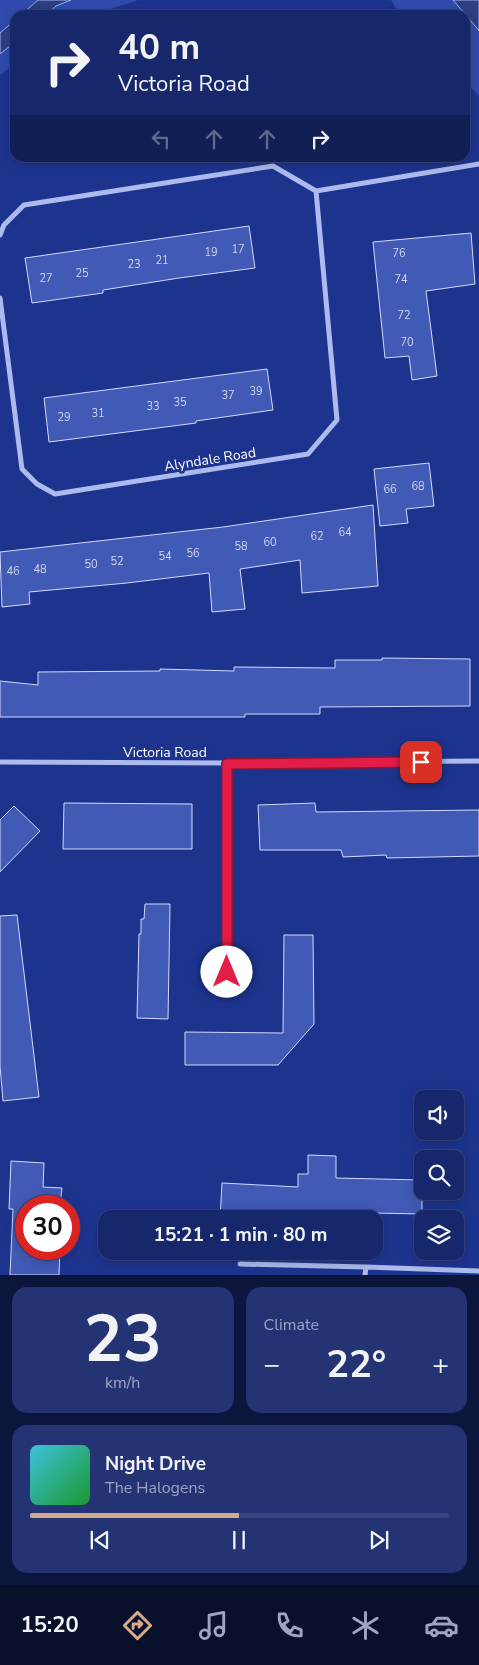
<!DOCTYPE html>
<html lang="en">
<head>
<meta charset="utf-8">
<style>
  body { margin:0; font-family:"Nunito Sans",sans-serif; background:#233373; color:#f1f3f6; height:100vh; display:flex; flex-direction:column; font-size:19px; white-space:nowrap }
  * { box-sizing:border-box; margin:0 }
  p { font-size:16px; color:#9ea5c1 }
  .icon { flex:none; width:28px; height:28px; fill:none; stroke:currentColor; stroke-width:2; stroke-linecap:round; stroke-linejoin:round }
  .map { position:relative; height:1275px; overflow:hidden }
  .panel { display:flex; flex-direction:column; gap:12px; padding:12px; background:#0c153b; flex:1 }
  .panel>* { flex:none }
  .hud { position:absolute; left:10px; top:10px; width:460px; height:152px; border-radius:15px; box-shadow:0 2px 12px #0003,0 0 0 1px #35447e; background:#16276b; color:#f1f3f6; overflow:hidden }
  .tools { position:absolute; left:414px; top:1090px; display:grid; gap:10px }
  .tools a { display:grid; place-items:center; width:50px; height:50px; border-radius:10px; background:#16276b; box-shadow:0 2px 12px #0003,0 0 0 1px #35447e; font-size:25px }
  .speed { position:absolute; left:15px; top:1195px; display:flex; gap:10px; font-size:25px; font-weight:700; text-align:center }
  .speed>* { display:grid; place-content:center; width:65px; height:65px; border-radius:50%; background:#16276b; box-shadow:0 2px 12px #0003,0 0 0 1px #35447e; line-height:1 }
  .speed .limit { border:8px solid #d22; background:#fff; color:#111 }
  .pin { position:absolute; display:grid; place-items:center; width:42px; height:42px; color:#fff; margin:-21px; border-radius:10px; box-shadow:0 2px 8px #0006 }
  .me { position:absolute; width:55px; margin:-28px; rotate:0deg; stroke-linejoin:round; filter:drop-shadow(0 0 4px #0008) }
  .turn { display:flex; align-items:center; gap:18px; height:105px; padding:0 25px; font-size:22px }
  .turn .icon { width:65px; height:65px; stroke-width:2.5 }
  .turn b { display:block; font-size:35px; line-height:42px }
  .lanes { display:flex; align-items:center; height:48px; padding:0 25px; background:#0003; justify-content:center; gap:25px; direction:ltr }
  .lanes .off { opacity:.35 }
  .big { font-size:38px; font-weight:700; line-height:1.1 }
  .panel .widget { flex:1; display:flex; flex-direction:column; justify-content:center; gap:8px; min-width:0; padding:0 18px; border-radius:15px; background:#233373 }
  .panel .dial { align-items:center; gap:0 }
  .dial b { font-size:65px; line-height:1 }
  .song { display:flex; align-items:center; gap:15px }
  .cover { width:60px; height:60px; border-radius:8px; background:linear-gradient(135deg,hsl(190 70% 55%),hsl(130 70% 35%)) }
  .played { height:5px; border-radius:2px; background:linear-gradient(90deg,#d6ab8b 50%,#35447e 50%) }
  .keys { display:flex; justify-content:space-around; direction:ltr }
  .heat { display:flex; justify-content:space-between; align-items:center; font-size:28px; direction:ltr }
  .panel .tiles { flex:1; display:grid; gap:12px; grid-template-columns:1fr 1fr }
  .widget:last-child { grid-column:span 2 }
  .trip { position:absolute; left:98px; top:1210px; width:285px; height:50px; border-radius:15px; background:#16276b; box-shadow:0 2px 12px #0003,0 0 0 1px #35447e; font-weight:700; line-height:50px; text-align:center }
  .menu { display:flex; height:80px; justify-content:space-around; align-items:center; background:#09102b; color:#9ea5c1 }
  .menu .icon { width:35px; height:35px }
  .menu .current { color:#d6ab8b }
  .menu b { font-size:22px; color:#f1f3f6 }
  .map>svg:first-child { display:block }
  .green { fill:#304bad }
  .water { fill:#2e3f83; stroke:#9fb2ef }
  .building { fill:#415ab5; stroke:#d2dafa }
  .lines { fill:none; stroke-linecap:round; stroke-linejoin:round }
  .street { stroke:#acbaed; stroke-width:5 }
  .route-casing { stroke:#92132f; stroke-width:12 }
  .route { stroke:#e11d48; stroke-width:9 }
  .labels { text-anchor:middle; stroke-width:5; stroke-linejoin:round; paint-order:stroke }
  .number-label { font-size:11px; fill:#d0d6ec }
  .street-label { font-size:14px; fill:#fff; stroke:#1d348f }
</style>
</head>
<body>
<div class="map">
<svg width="479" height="1275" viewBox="0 0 479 1275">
  <rect width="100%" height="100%" fill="#1d348f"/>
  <path class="green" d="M0,0H38L21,15H15V20L0,33Z
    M71,0H138L92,15H46L56,6Z
    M391,0H453L479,31V96L465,81V15H400Z
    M15,42V64L0,75V54Z"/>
  <path class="water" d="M38,0H71L56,6L46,15H21Z
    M453,0H479V31L476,27Z
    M15,20V42L0,54V33Z"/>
  <path class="building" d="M249,226L255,268L179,278L103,290V293L32,303L25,258Z
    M471,233L475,284L426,291L437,376L412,380L409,356L385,358L373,242Z
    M267,369L273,410L196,421V423L49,442L44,398Z
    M429,463L434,506L406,509L408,523L380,526L374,469Z
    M373,505L378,586L302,593L300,560L240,569L245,609L212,612L209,573L127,583L29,592L30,604L2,607L0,552L223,527Z
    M382,658L470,659V706L320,707V714H245V717H0V681L38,685V672L160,671V669L234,671V667L335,668V660H382Z
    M64,803L192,804V849H63Z
    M315,803L316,812L479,810V856L387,858L386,855L343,857L341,850H260L258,805Z
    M14,806L40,831L0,872V820Z
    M145,904H170L168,1019L137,1018L139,934H141V919H144Z
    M17,915L39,1097L3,1101L0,1066V916Z
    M284,935H313L314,1024L278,1065H185V1032L283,1033Z
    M308,1155L336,1156V1178L422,1180V1214L274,1211L273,1219H220L222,1183L298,1187V1174H308Z
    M11,1161L44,1163L43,1187L62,1188L60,1206H26V1249H60L59,1275H10L13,1209H9Z"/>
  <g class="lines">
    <path class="street" d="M0,235L4,225L24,205L273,166L316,191L479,164
      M0,298L22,469L37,484L55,494L308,454L337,420L316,191
      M0,762L227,763L479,761
      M227,763V972
      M240,1264L366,1267
      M365,1275L366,1267L479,1271"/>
  </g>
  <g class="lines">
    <defs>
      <path id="route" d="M227,972V764L421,762"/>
    </defs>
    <use href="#route" class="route-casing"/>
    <use href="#route" class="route"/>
  </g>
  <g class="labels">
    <g class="number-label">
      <text x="238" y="253">17</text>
      <text x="211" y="256">19</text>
      <text x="399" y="257">76</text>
      <text x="162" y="264">21</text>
      <text x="134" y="268">23</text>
      <text x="82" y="277">25</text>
      <text x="46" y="282">27</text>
      <text x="401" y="283">74</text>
      <text x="404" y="319">72</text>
      <text x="407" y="346">70</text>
      <text x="256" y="395">39</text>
      <text x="228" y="399">37</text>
      <text x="180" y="406">35</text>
      <text x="153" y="410">33</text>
      <text x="98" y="417">31</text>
      <text x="64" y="421">29</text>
      <text x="418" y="490">68</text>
      <text x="390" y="493">66</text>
      <text x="345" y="536">64</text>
      <text x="317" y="540">62</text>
      <text x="270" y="546">60</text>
      <text x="241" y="550">58</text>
      <text x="193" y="557">56</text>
      <text x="165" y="560">54</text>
      <text x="117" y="565">52</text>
      <text x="91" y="568">50</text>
      <text x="40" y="573">48</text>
      <text x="13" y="575">46</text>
    </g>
    <g class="street-label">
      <text transform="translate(210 459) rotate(-9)" y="5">Alyndale Road</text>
      <text x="165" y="757">Victoria Road</text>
    </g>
  </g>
</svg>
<div class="tools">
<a><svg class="icon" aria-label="sound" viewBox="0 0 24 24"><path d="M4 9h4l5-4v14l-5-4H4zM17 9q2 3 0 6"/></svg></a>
<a><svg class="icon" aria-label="search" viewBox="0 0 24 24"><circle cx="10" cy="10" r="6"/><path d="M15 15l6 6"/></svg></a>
<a><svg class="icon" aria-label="layers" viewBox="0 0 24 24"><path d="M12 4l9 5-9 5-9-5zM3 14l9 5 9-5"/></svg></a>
</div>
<div class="speed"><div class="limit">30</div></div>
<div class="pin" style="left:421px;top:762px;background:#d93025"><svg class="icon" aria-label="arrive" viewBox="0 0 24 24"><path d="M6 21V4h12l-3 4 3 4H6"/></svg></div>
<svg class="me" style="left:227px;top:972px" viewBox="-20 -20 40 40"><circle r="19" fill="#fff"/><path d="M0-13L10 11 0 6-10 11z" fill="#e11d48"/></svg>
<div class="trip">15:21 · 1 min · 80 m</div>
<div class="hud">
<div class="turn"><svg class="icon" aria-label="right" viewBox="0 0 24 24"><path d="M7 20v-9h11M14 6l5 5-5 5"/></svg><div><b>40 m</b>Victoria Road</div></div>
<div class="lanes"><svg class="icon off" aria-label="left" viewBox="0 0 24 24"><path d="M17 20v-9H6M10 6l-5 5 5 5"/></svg><svg class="icon off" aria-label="ahead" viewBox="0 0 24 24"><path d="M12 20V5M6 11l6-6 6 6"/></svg><svg class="icon off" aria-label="ahead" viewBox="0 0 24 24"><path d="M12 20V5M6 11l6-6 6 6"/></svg><svg class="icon" aria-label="right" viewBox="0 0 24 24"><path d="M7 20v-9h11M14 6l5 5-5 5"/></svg></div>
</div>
</div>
<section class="panel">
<div class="tiles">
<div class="widget dial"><b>23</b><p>km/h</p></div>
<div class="widget"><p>Climate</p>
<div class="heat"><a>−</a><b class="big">22°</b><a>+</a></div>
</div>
<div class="widget">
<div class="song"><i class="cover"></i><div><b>Night Drive</b><p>The Halogens</p></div></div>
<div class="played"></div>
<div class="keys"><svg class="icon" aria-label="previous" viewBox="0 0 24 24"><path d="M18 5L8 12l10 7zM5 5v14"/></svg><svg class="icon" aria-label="pause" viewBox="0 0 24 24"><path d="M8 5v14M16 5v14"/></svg><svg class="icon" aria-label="next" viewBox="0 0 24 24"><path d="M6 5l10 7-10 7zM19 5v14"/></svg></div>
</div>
</div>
</section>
<nav class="menu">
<b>15:20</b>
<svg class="icon current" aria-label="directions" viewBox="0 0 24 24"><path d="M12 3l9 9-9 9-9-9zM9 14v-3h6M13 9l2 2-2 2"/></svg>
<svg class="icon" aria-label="music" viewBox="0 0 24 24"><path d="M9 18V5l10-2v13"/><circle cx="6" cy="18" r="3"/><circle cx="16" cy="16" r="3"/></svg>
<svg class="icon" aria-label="phone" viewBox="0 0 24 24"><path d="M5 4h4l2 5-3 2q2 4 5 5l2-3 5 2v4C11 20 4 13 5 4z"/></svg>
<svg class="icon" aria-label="climate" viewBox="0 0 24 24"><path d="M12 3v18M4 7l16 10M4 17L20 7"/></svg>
<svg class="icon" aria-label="car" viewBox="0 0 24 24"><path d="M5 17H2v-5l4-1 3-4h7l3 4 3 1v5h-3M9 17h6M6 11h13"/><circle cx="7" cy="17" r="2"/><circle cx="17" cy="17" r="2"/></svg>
</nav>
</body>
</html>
